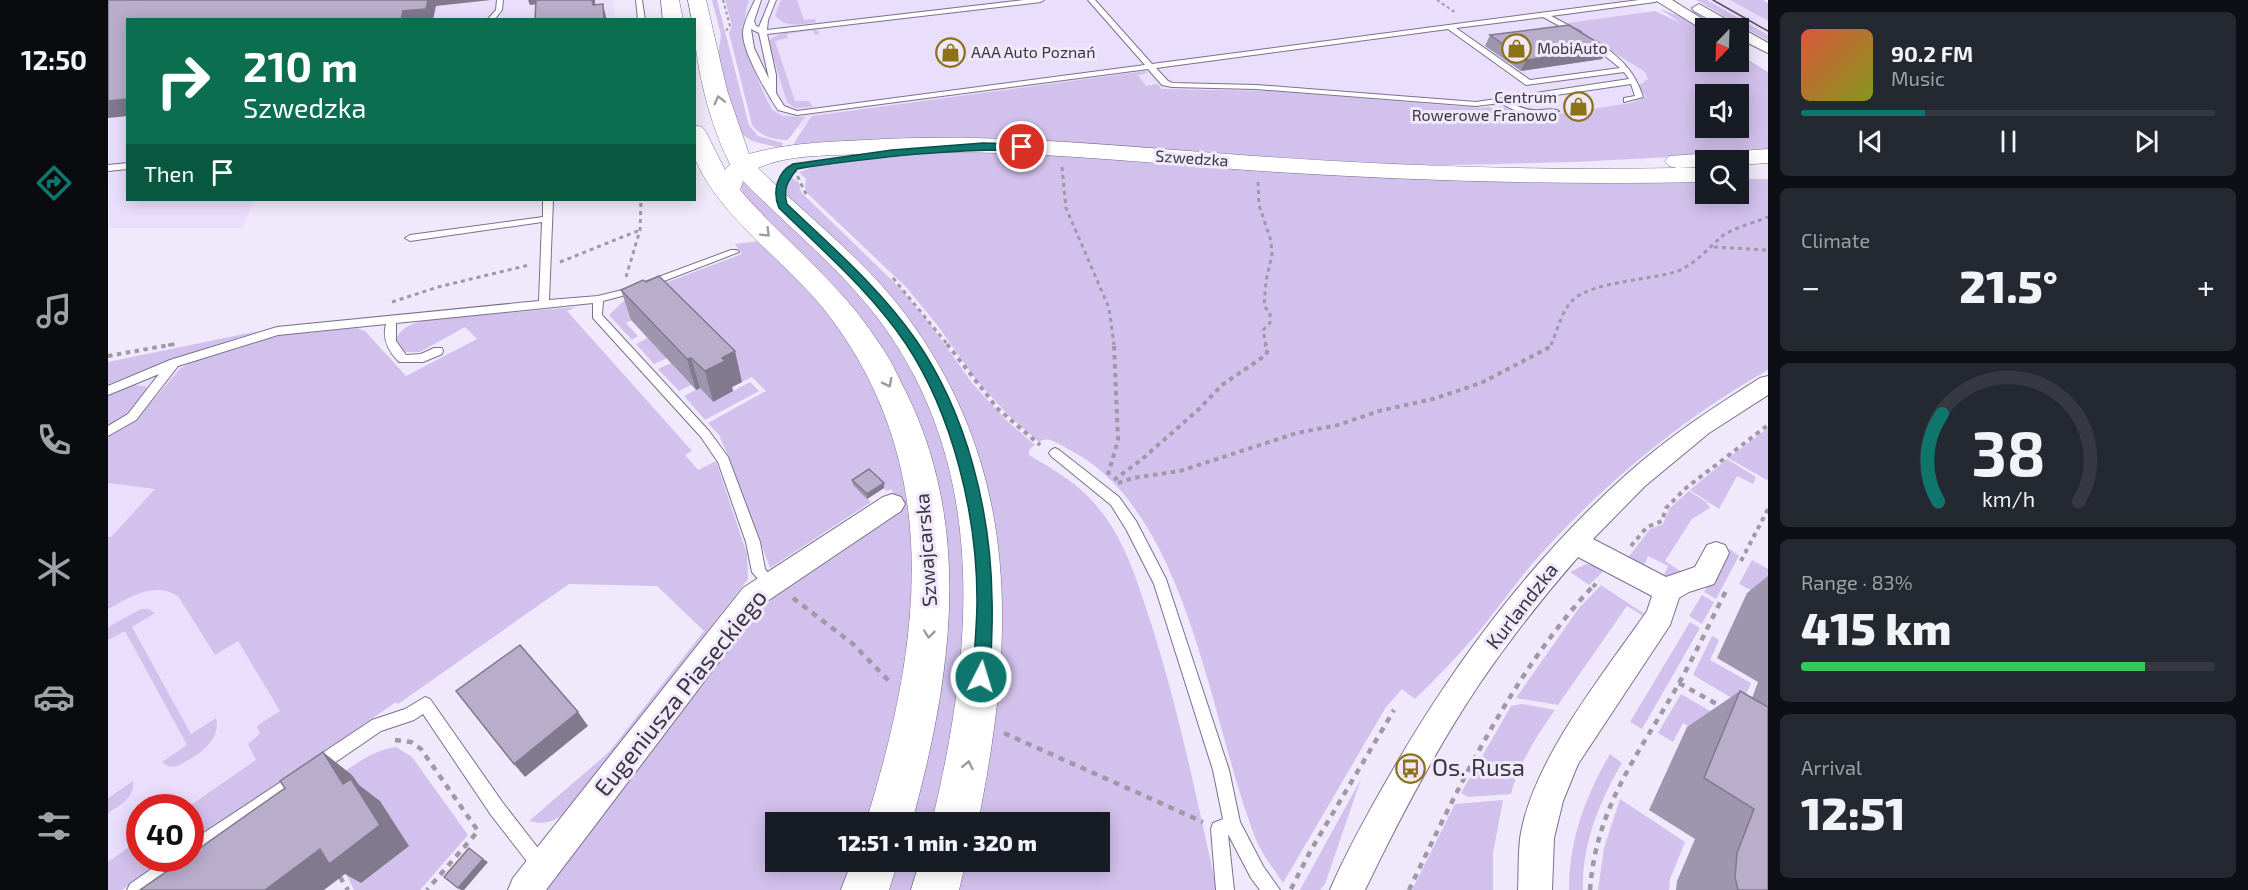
<!DOCTYPE html>
<html lang="en">
<head>
<meta charset="utf-8">
<style>
  body { margin:0; font-family:"Exo 2",sans-serif; background:#242831; color:#f1f3f6; height:100vh; display:flex; flex-direction:column; font-size:22px; white-space:nowrap }
  * { box-sizing:border-box; margin:0 }
  p { font-size:20px; color:#9ea1a6 }
  .icon { flex:none; width:33px; height:33px; fill:none; stroke:currentColor; stroke-width:2; stroke-linecap:round; stroke-linejoin:round }
  .map { position:relative; flex:1; overflow:hidden }
  .side { display:flex; flex-direction:column; gap:12px; padding:12px; background:#0d0f14; width:480px }
  .side>* { flex:none }
  .hud { position:absolute; left:18px; top:18px; width:570px; height:183px; border-radius:0px; box-shadow:0 3px 15px #0003; background:#0b6e4f; color:#fff; overflow:hidden }
  .needle { width:39px; rotate:203deg }
  .tools { position:absolute; left:1587px; top:18px; display:grid; gap:12px }
  .tools a { display:grid; place-items:center; width:54px; height:54px; border-radius:0px; background:#171b24; box-shadow:0 3px 15px #0003; font-size:30px }
  .speed { position:absolute; left:18px; top:794px; display:flex; gap:12px; font-size:30px; font-weight:700; text-align:center }
  .speed>* { display:grid; place-content:center; width:78px; height:78px; border-radius:50%; background:#171b24; box-shadow:0 3px 15px #0003; line-height:1 }
  .speed .limit { border:9px solid #d22; background:#fff; color:#111 }
  .pin { position:absolute; display:grid; place-items:center; width:51px; height:51px; color:#fff; margin:-26px; border:3px solid #fff; border-radius:50%; box-shadow:0 2px 6px #0007 }
  .me { position:absolute; width:66px; margin:-33px; rotate:5deg; stroke-linejoin:round; filter:drop-shadow(0 0 4px #0008) }
  .turn { display:flex; align-items:center; gap:21px; height:126px; padding:0 18px; font-size:27px }
  .turn .icon { width:78px; height:78px; stroke-width:2.5 }
  .turn b { display:block; font-size:42px; line-height:51px }
  .then { display:flex; align-items:center; height:57px; padding:0 18px; background:#0003; gap:12px; font-size:22px }
  .big { font-size:45px; font-weight:800; line-height:1.1 }
  .side .widget { flex:1; display:flex; flex-direction:column; justify-content:center; gap:9px; min-width:0; padding:0 21px; border-radius:9px; background:#242831 }
  .side .dial { align-items:center; gap:0 }
  .dial svg { height:156px; overflow:visible; fill:none; stroke:#363941; stroke-width:7; stroke-linecap:round; text-anchor:middle }
  .dial text { fill:#f1f3f6; stroke:none }
  .song { display:flex; align-items:center; gap:18px }
  .cover { width:72px; height:72px; border-radius:9px; background:linear-gradient(135deg,hsl(10 70% 55%),hsl(70 70% 35%)) }
  .played { height:6px; border-radius:3px; background:linear-gradient(90deg,#0f766e 30%,#363941 30%) }
  .keys { display:flex; justify-content:space-around; direction:ltr }
  .heat { display:flex; justify-content:space-between; align-items:center; font-size:33px; direction:ltr }
  .charge { height:9px; border-radius:4px; background:linear-gradient(90deg,#34c759 83%,#363941 0) }
  .trip { position:absolute; left:657px; top:812px; width:345px; height:60px; border-radius:0px; background:#171b24; box-shadow:0 3px 15px #0003; font-weight:800; line-height:60px; text-align:center }
  main { display:flex; flex:1; min-height:0 }
  .dock { display:flex; flex-direction:column; width:108px; justify-content:space-around; align-items:center; background:#090b0e; color:#9ea1a6 }
  .dock .icon { width:42px; height:42px }
  .dock .selected { color:#0f766e }
  .dock b { font-size:27px; color:#f1f3f6 }
  .map>svg:first-child { display:block }
  .built { fill:#eadefd }
  .green { fill:#d2c1ec; fill-rule:evenodd }
  .lines { fill:none; stroke-linecap:round; stroke-linejoin:round }
  .lane-casing { stroke:#7b708c; stroke-width:2 }
  .street-casing { stroke:#7b708c; stroke-width:2 }
  .secondary-casing { stroke:#7b708c; stroke-width:1 }
  .path-far3 { stroke:#9e98a7; stroke-width:2; stroke-dasharray:3 3; stroke-linecap:butt }
  .path-far2 { stroke:#9e98a7; stroke-width:3; stroke-dasharray:4 4; stroke-linecap:butt }
  .path-far1 { stroke:#9e98a7; stroke-width:4; stroke-dasharray:4.5 4.5; stroke-linecap:butt }
  .path { stroke:#9e98a7; stroke-width:4.5; stroke-dasharray:6 6; stroke-linecap:butt }
  .lane { fill:#fff; fill-rule:evenodd }
  .street { fill:#fff; fill-rule:evenodd }
  .secondary { fill:#fff; fill-rule:evenodd }
  .tram { stroke:#524d5a; stroke-width:1.5 }
  .wall { fill:#9e95af }
  .shaded-wall { fill:#81798e }
  .building { fill:#b8adcb; stroke:#81798e; stroke-width:1.5 }
  .oneway { stroke:#9d9aa0 }
  .route { fill:#0f766e; stroke:#0a4d48; stroke-width:1.5 }
  .labels { text-anchor:middle; stroke-width:6; stroke-linejoin:round; paint-order:stroke }
  .far-poi-label { font-size:16px; fill:#3b3642; stroke:#f0e9fb; text-anchor:start }
  .far-street-label { font-size:16px; fill:#3b3642; stroke:#f0e9fb }
  .street-label { font-size:20px; fill:#3b3642; stroke:#f0e9fb }
  .near-street-label { font-size:24px; fill:#3b3642; stroke:#f0e9fb }
  .near-poi-label { font-size:24px; fill:#3b3642; stroke:#f0e9fb; text-anchor:start }
</style>
</head>
<body>
<main>
<nav class="dock">
<b>12:50</b>
<svg class="icon selected" aria-label="directions" viewBox="0 0 24 24"><path d="M12 3l9 9-9 9-9-9zM9 14v-3h6M13 9l2 2-2 2"/></svg>
<svg class="icon" aria-label="music" viewBox="0 0 24 24"><path d="M9 18V5l10-2v13"/><circle cx="6" cy="18" r="3"/><circle cx="16" cy="16" r="3"/></svg>
<svg class="icon" aria-label="phone" viewBox="0 0 24 24"><path d="M5 4h4l2 5-3 2q2 4 5 5l2-3 5 2v4C11 20 4 13 5 4z"/></svg>
<svg class="icon" aria-label="climate" viewBox="0 0 24 24"><path d="M12 3v18M4 7l16 10M4 17L20 7"/></svg>
<svg class="icon" aria-label="car" viewBox="0 0 24 24"><path d="M5 17H2v-5l4-1 3-4h7l3 4 3 1v5h-3M9 17h6M6 11h13"/><circle cx="7" cy="17" r="2"/><circle cx="17" cy="17" r="2"/></svg>
<svg class="icon" aria-label="filters" viewBox="0 0 24 24"><path d="M4 7h16M4 17h16"/><circle cx="9" cy="7" r="2"/><circle cx="15" cy="17" r="2"/></svg>
</nav>
<div class="map">
<svg width="1660" height="890" viewBox="0 0 1660 890">
  <rect width="100%" height="100%" fill="#f0e9fb"/>
  <path class="built" d="M0,0H505L507,19L20,20V200H146L134,228H1Z
    M622,0H1519L1550,18L1630,94H1598L1597,116L704,131L659,120Z
    M1599,0H1622L1660,21V35Z
    M151,331L149,344L284,700L82,807H32V858L0,890V362Z"/>
  <path class="green" d="M604,0H609L641,125L650,136L675,143L673,148L644,141L635,135L627,125L610,55L613,35Z
    M617,0H641C628,31 649,82 664,110L675,116L697,117L680,140C667,140 652,137 644,125L621,33L624,26Z
    M673,0H689L696,20L707,19L708,22C695,25 675,28 667,15Z
    M1588,0H1599L1660,35V41Z
    M1622,0H1655L1660,3V21Z
    M1552,9L1572,16L1597,32L1598,62H1630L1631,54L1660,72V152L1466,162L1306,166L884,138L793,139L686,148L687,141L704,116L1037,71L1040,73L1030,75L1038,86L1049,84L1054,89L1162,91L1373,108L1382,107L1393,116L1401,115L1390,105L1416,115L1430,117L1523,103L1538,97L1530,86L1540,79L1537,72L1460,23L1547,11L1571,22ZM1598,94H1630V128H1598Z
    M707,29L712,33L707,35L705,30L679,34L680,38L667,41L687,101H701L705,107L687,108L679,102L660,41L671,34Z
    M861,151L1597,180L1598,194H1630L1631,179H1660V370C1573,419 1497,483 1430,557C1408,582 1389,610 1367,636C1348,658 1328,679 1307,699L1294,689L1278,707L1175,883C1165,868 1153,853 1147,837C1102,722 1080,508 960,449C951,444 940,435 931,442L901,416L869,381L830,326L798,287L699,193L697,187L698,179L691,172C739,153 810,153 861,151Z
    M683,177L691,183L693,192L699,198L793,289L825,328L864,383L897,419L927,445L921,450V455C944,469 970,483 987,504C1017,538 1029,581 1043,623C1071,711 1089,800 1109,890H847L855,861H992V822H865L885,722L833,370L796,317L677,193L678,183Z
    M636,181L723,264L772,318L826,410L851,493L860,651L827,822H799L820,455L809,417L794,385L635,195L633,187Z
    M652,241L714,305L771,389L803,499L805,643L763,822H668V861H748L737,890H439L612,658L669,593L789,514L784,489L779,491L761,475L745,485L763,502L662,568L622,460L611,435L600,423L658,391L644,377L634,382L560,307L545,310L518,323L530,336L524,340L501,315L520,297L634,254L627,244Z
    M468,307L459,311L584,451L577,455L590,470L608,461L639,554L640,579L462,808C450,820 439,826 421,821L501,752L596,631L549,586L461,584L290,704L288,702L83,843L82,807H80L148,760L140,744L152,734L149,726L172,711L130,641L107,655L70,596C46,581 22,597 0,609V537H3L47,489L0,483V436L27,421L72,369L88,359L174,335L249,328L257,331L298,376L369,339L357,327L312,352H295L288,344C289,325 312,321 327,319Z
    M151,331L75,356L0,388V362Z
    M540,338L559,358L546,364L528,344Z
    M563,363L583,385L571,391L550,369Z
    M642,382L651,391L597,420L576,396L592,388L605,402Z
    M24,385L37,386L39,389C33,407 15,418 0,427V396Z
    M1660,428V479L1659,480L1620,458Z
    M1619,459L1648,477L1645,484L1629,476L1611,509L1582,490Z
    M1581,491L1598,502L1602,508L1584,519L1557,561L1574,572L1571,575L1555,578L1560,566L1540,556L1535,568L1519,559L1542,529L1555,524L1561,509Z
    M1622,549L1631,556L1608,599L1596,592Z
    M1644,560L1660,569V599L1631,584Z
    M1478,564L1499,568L1481,585L1462,572Z
    M1493,585L1538,615L1537,617L1519,606L1450,705L1408,698L1471,608Z
    M1594,595L1606,602L1594,624L1581,616Z
    M33,609H40L47,613L24,627L83,734L108,718C114,742 87,757 69,766L62,767L54,762L79,745L17,631L0,640V627Z
    M1582,622L1592,628L1534,729L1522,722Z
    M1604,636L1611,640L1602,660L1643,683L1634,704L1585,675Z
    M1573,694L1626,725L1616,748L1575,723L1565,742L1550,733Z
    M1414,704L1447,710C1429,735 1411,763 1403,794L1360,797L1353,793L1403,706Z
    M288,747L304,757L360,835L312,890H246L202,799C227,780 256,751 288,747Z
    M1502,754L1514,763C1491,802 1474,844 1475,890H1461C1461,840 1477,797 1502,754Z
    M1253,779L1217,884L1212,890H1192Z
    M25,781C27,798 12,805 0,813V798Z
    M1512,799L1577,842L1562,879L1561,890H1490L1496,848Z
    M1395,800L1385,853V890H1304L1347,804Z
    M31,840L32,858H60L14,890H0V862Z
    M787,861H816L806,890H778Z"/>
  <g class="lines">
    <defs>
      <path id="lane" d="M389,0H395L394,10L386,20H379L388,10Z
        M528,0H534L537,20H530Z
        M647,0H653L646,21L648,26L651,27L662,0H668L660,20L659,30L916,0H936L933,2L659,34L668,75V93L676,106L689,111L1037,65L980,0H987L1044,64L1531,0H1550L1547,2L1443,16L1473,32V36H1470L1435,17L1348,28L1422,80L1512,68L1481,43L1488,41C1511,56 1527,71 1535,97L1516,102V98L1527,96L1523,84L1401,102C1409,106 1417,110 1426,110C1435,111 1444,107 1451,111L1439,115H1425L1410,112L1392,103L1368,106L1148,89L1064,87L1054,85L1040,69L689,115L670,110C659,93 634,51 635,32C636,21 643,9 647,0ZM643,29L651,33L661,79L646,48ZM1340,29L1418,85L1516,72L1521,79L1368,102L1148,85L1064,83L1060,81L1048,68Z
        M20,163V169L0,171V165Z
        M435,200H445L441,300L490,296L518,289L623,250H629L631,252L525,293L495,301L494,315L601,431L620,457L652,542L657,569L669,583L667,587L662,589L657,587L644,572L638,542L610,462L593,437L485,318V303L288,323V341L298,355L313,354L326,348H334L335,351L334,354L315,362H291C280,351 274,339 278,324L170,335L70,366L28,420L0,436V426L20,414L51,374L0,395V386L62,360L169,327L431,301L434,222L302,241L297,238L302,235L435,217Z
        M947,448L951,450L1011,497L1028,521L1058,579L1121,770L1132,822L1155,866L1172,890H1152L1143,878L1120,834L1126,890H1108L1103,829L1105,823L1115,819L1105,770L1046,584L1018,529L1003,505L943,456L941,453L943,450Z
        M317,697L322,699L395,803L440,861L442,867L440,873L434,875L428,873L383,815L315,714L306,720L273,731L216,770L210,773L204,770L202,765L204,760L264,720L297,709Z
        M188,772L194,774L196,780L194,786L88,858L82,860L80,864L43,890H19L22,884L59,858H82V842Z"/>
      <path id="street" d="M1547,0H1564L1609,28H1598L1597,31Z
        M1591,4L1660,43V53L1630,38V28H1616L1586,11L1584,8Z
        M1660,376V395L1601,433L1537,486L1485,539L1558,577L1587,567L1599,545L1608,542L1617,545L1621,553L1606,584L1581,592L1571,598L1562,625L1470,764L1455,801L1446,838L1444,890H1410C1411,873 1410,856 1412,839C1423,762 1495,675 1539,611L1544,596L1470,557C1435,597 1402,639 1372,683C1328,749 1291,819 1257,890H1222C1239,850 1261,811 1283,773C1346,663 1424,559 1519,474C1560,437 1606,407 1652,378Z
        M784,494L793,497L797,504L793,511L655,604L438,890H400L405,878L635,588L775,497Z"/>
      <path id="secondary" d="M553,0H571L575,20H555Z
        M580,0H598L619,90L641,154C679,143 718,142 757,140C874,133 990,144 1107,153C1260,165 1415,171 1569,168L1561,166L1557,161L1561,156L1660,149V163L1630,165V160H1598V167L1569,168H1598V182C1454,185 1311,181 1168,172C1030,163 893,146 754,154C720,156 681,154 650,168C699,216 757,260 798,315C914,472 907,639 870,822H824C864,655 882,476 777,328C738,273 682,229 635,181L632,190L638,197C668,230 703,260 733,294C749,311 764,332 777,352C785,364 791,379 798,392C866,530 843,679 804,822H758C813,645 839,464 715,308C677,261 612,217 588,161C584,152 586,136 586,125L594,127L598,132L617,170L622,164C602,126 586,62 586,20H584Z
        M744,861H790L781,890H733Z
        M812,861H858L851,890H803Z"/>
    </defs>
    <use href="#lane" class="lane-casing"/>
    <use href="#street" class="street-casing"/>
    <use href="#secondary" class="secondary-casing"/>
    <path class="path-far3" d="M615,0L622,26L618,31
      M1329,0L1348,13"/>
    <path class="path-far2" d="M954,167L958,208L1001,308L1006,345
      M686,169L698,194
      M1150,182L1151,205L1163,241L1164,255L1158,281L1156,306L1162,313V323L1155,330L1158,345
      M1606,247L1660,250
      M452,262L532,230
      M518,277L532,230L533,200
      M785,278L840,345
      M284,302L330,287L421,265
      M60,345L67,344
      M1443,345C1449,331 1454,310 1465,300C1483,282 1541,280 1567,272C1584,267 1601,248 1613,237C1622,229 1648,222 1660,217"/>
    <path class="path-far1" d="M839,344L890,409L932,445
      M0,356L67,344
      M1000,475L1010,440L1006,344
      M1006,480L1033,460L1090,410L1114,385L1158,355L1160,349L1157,344
      M1010,483L1025,478L1072,471L1189,433L1230,425L1271,411L1325,399L1373,383L1442,347L1443,344
      M1523,546L1539,527L1554,521L1558,508L1578,488L1660,425
      M1633,561L1660,509
      M1485,587L1491,580"/>
    <path class="path" d="M685,598L745,644L781,681
      M1571,683L1614,707
      M896,733L1095,822
      M287,740L303,742L313,749L370,831L319,890
      M232,877L240,890
      M1183,889L1203,850L1286,710
      M1301,890C1350,787 1407,669 1486,585
      M1482,890C1488,807 1530,755 1570,685C1588,653 1603,620 1620,587"/>
    <use href="#lane" class="lane"/>
    <use href="#street" class="street"/>
    <use href="#secondary" class="secondary"/>
    <path class="tram" d="M1605,0L1660,31"/>
  </g>
  <path class="wall" d="M1382,35L1494,59L1413,71L1377,46Z
    M513,290L634,382L624,387L625,391L605,402L592,388L588,390L523,320Z
    M744,480L776,483V488L759,499L745,485Z
    M1660,576V890H1568L1569,881L1587,839L1541,810L1579,727L1632,691L1644,698L1650,682L1609,658L1639,593Z"/>
  <path class="shaded-wall" d="M320,0H383L328,6L325,20H293L295,11Z
    M420,0H431L432,4L422,5Z
    M484,0H487L488,18L485,5Z
    M495,4L498,17L499,20H496Z
    M1500,49L1494,59L1413,71L1418,60Z
    M20,99V116L0,118V101Z
    M627,351L634,382L624,387L625,391L605,402L597,371L614,358Z
    M583,358L592,388L588,390L579,359Z
    M776,483V488L759,499V494Z
    M470,712L480,726L417,777L406,764Z
    M215,752L244,775L251,785L272,801L301,846L253,883L237,874L216,890H157L235,784Z
    M375,859L380,862L356,890H353L350,888Z"/>
  <path class="building" d="M0,0H320L318,9L295,11L293,20H20V99L0,101Z
    M428,0H484L485,5L495,4L496,20H427Z
    M1461,25L1500,49L1418,60L1382,35Z
    M551,276L627,351L614,358L617,361L597,371L583,358L579,359L513,290L535,280L538,282Z
    M761,469L776,483L759,494L744,480Z
    M412,645L470,712L406,764L348,691Z
    M1632,691L1660,707V890H1630L1627,877L1629,853L1646,809L1596,778Z
    M215,752L235,784L243,779L272,825L221,864L212,849L157,890H32L78,858H82V855L177,788L172,781Z
    M361,848L375,859L350,888L336,877Z"/>
  <defs><path id="oneway-chevron" d="M-2-3.5L2.5 0L-2 3.5" fill="none" stroke-width="1.6" stroke-linecap="round" stroke-linejoin="round" transform="scale(1.5)"/></defs>
  <g class="oneway">
    <use href="#oneway-chevron" transform="translate(611 100) rotate(-104)"/>
    <use href="#oneway-chevron" transform="translate(658 233) rotate(45)"/>
    <use href="#oneway-chevron" transform="translate(780 383) rotate(63)"/>
    <use href="#oneway-chevron" transform="translate(821 634) rotate(96)"/>
    <use href="#oneway-chevron" transform="translate(860 765) rotate(-78)"/>
  </g>
  <path class="route" d="M875,143L914,144L919,147L914,150C842,149 771,157 700,167L689,169C679,182 675,189 679,204C724,247 773,289 808,340C859,414 883,511 884,600C885,625 883,652 882,677L879,683L873,685L867,683L865,677C866,652 869,626 869,600C869,515 845,415 798,344C763,292 715,251 671,208C664,192 669,172 685,164L784,150Z"/>
  <defs>
    <symbol id="shop-ring" viewBox="-11 -11 22 22"><circle r="9.5" fill="#f0e9fb" stroke="#8c7317" stroke-width="1.5"/><path d="M-5-2.5h2.3a2.7 3.5 0 0 1 5.4 0H5L5.5 6h-11ZM-1.5-2.5h3a1.5 2.3 0 0 0-3 0Z" fill="#8c7317"/></symbol>
    <symbol id="bus-ring" viewBox="-11 -11 22 22"><circle r="9.5" fill="#f0e9fb" stroke="#8c7317" stroke-width="1.5"/><path d="M-5-6H5V4H4V6H2V4H-2V6H-4V4H-5ZM-3.5-4V0h7V-4ZM-3.5 1.2v1.5H-2V1.2ZM2 1.2v1.5H3.5V1.2Z" fill="#8c7317"/></symbol>
  </defs>
  <g fill-rule="evenodd">
    <use href="#shop-ring" x="1392" y="32" width="33" height="33"/>
    <use href="#shop-ring" x="826" y="36" width="33" height="33"/>
    <use href="#shop-ring" x="1454" y="90" width="33" height="33"/>
    <use href="#bus-ring" x="1286" y="752" width="33" height="33"/>
  </g>
  <g class="labels">
    <g class="far-poi-label">
      <text x="1429" y="54">MobiAuto</text>
      <text x="863" y="58">AAA Auto Poznań</text>
      <text x="1449" y="103" text-anchor="end">Centrum<tspan x="1449" dy="18">Rowerowe Franowo</tspan></text>
    </g>
    <g class="far-street-label">
      <text transform="translate(1084 158) rotate(4)" y="6">Szwedzka</text>
    </g>
    <g class="street-label">
      <text transform="translate(818 550) rotate(-94)" y="7">Szwajcarska</text>
      <text transform="translate(1414 606) rotate(-52)" y="7">Kurlandzka</text>
    </g>
    <g class="near-street-label">
      <text transform="translate(573 693) rotate(-51)" y="8">Eugeniusza Piaseckiego</text>
    </g>
    <g class="near-poi-label">
      <text x="1324" y="776">Os. Rusa</text>
    </g>
  </g>
</svg>
<div class="tools">
<a><svg class="needle" viewBox="-14 -14 28 28"><path d="M0-13l5 13h-10z" fill="#e53935"/><path d="M0 13l5-13h-10z" fill="#9ea1a6"/></svg></a>
<a><svg class="icon" aria-label="sound" viewBox="0 0 24 24"><path d="M4 9h4l5-4v14l-5-4H4zM17 9q2 3 0 6"/></svg></a>
<a><svg class="icon" aria-label="search" viewBox="0 0 24 24"><circle cx="10" cy="10" r="6"/><path d="M15 15l6 6"/></svg></a>
</div>
<div class="speed"><div class="limit">40</div></div>
<div class="pin" style="left:914px;top:147px;background:#d93025"><svg class="icon" aria-label="arrive" viewBox="0 0 24 24"><path d="M6 21V4h12l-3 4 3 4H6"/></svg></div>
<svg class="me" style="left:873px;top:677px" viewBox="-20 -20 40 40"><circle r="17" fill="#0f766e" stroke="#fff" stroke-width="3"/><path d="M0-11L8 9 0 5-8 9z" fill="#fff"/></svg>
<div class="trip">12:51 · 1 min · 320 m</div>
<div class="hud">
<div class="turn"><svg class="icon" aria-label="right" viewBox="0 0 24 24"><path d="M7 20v-9h11M14 6l5 5-5 5"/></svg><div><b>210 m</b>Szwedzka</div></div>
<div class="then">Then<svg class="icon" aria-label="arrive" viewBox="0 0 24 24"><path d="M6 21V4h12l-3 4 3 4H6"/></svg></div>
</div>
</div>
<section class="side">
<div class="widget">
<div class="song"><i class="cover"></i><div><b>90.2 FM</b><p>Music</p></div></div>
<div class="played"></div>
<div class="keys"><svg class="icon" aria-label="previous" viewBox="0 0 24 24"><path d="M18 5L8 12l10 7zM5 5v14"/></svg><svg class="icon" aria-label="pause" viewBox="0 0 24 24"><path d="M8 5v14M16 5v14"/></svg><svg class="icon" aria-label="next" viewBox="0 0 24 24"><path d="M6 5l10 7-10 7zM19 5v14"/></svg></div>
</div>
<div class="widget"><p>Climate</p>
<div class="heat"><a>−</a><b class="big">21.5°</b><a>+</a></div>
</div>
<div class="widget dial"><svg viewBox="0 0 100 80">
<path d="M14 69A42 42 0 1 1 86 69"/>
<path d="M14 69A42 42 0 0 1 16 24" stroke="#0f766e"/>
<text x="50" y="56" font-size="32" font-weight="700">38</text>
<text x="50" y="72" font-size="11">km/h</text>
</svg></div>
<div class="widget"><p>Range · 83%</p><b class="big">415 km</b><div class="charge"></div></div>
<div class="widget"><p>Arrival</p><b class="big">12:51</b></div>
</section>
</main>
</body>
</html>
